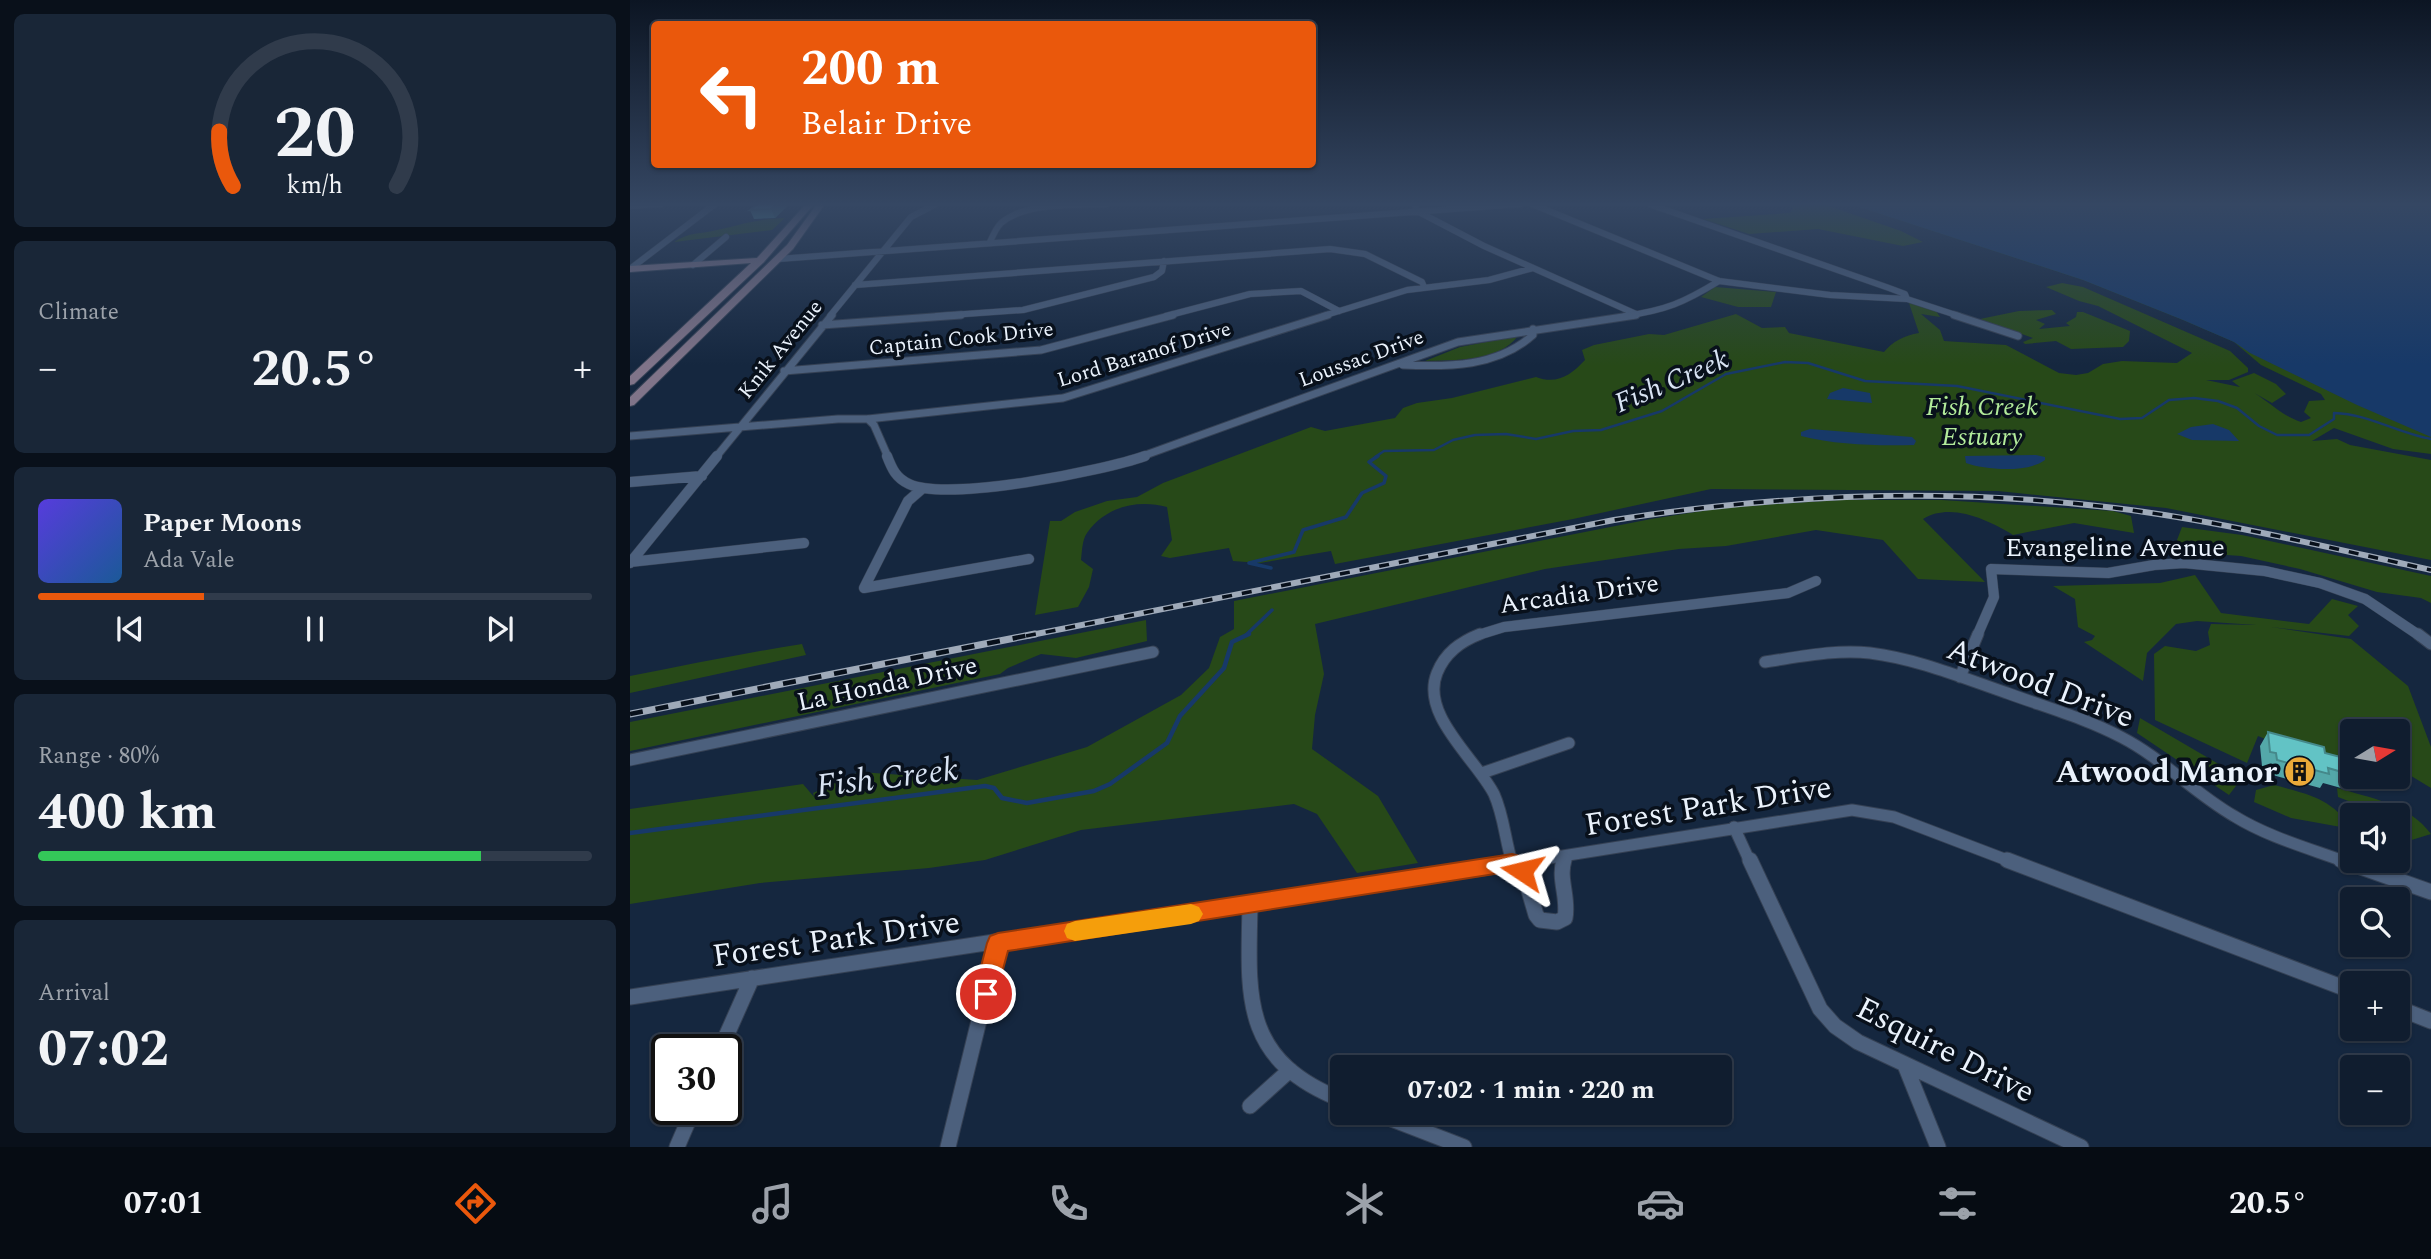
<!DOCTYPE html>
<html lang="en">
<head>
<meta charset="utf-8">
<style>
  body { margin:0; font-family:Spectral,serif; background:#192637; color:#f1f3f6; height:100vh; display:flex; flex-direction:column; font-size:26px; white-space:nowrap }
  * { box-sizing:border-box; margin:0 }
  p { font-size:23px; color:#9ca2aa }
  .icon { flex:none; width:38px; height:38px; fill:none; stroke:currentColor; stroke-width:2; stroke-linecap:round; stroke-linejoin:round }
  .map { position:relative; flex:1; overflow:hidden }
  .side { display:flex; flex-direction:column; gap:14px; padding:14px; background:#09101a; width:630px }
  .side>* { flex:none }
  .hud { position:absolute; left:21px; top:21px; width:665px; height:147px; border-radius:7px; box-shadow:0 2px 5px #0004,0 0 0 2px #303b4b; background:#ea580c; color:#fff; overflow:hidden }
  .needle { width:46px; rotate:79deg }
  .fabs { position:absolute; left:1710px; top:719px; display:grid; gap:14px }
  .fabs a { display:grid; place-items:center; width:70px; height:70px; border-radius:7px; background:#101d2f; box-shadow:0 2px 5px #0004,0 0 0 2px #303b4b; font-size:35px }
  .speed { position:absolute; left:21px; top:1034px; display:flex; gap:14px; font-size:35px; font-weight:700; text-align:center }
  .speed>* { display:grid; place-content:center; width:91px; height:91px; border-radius:50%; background:#101d2f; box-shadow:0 2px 5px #0004,0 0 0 2px #303b4b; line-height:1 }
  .speed .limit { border:4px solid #111; border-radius:10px; background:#fff; color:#111 }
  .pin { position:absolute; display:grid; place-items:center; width:60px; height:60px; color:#fff; margin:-30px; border:4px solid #fff; border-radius:50%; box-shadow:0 2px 7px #0007 }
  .me { position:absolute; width:77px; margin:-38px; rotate:280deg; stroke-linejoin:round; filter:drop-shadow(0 0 5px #0008) }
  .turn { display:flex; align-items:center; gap:24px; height:147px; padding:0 35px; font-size:32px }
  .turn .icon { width:91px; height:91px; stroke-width:2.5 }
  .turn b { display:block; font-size:49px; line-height:60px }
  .big { font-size:52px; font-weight:700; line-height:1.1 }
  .side .card { flex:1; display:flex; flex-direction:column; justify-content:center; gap:10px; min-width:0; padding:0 24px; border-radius:10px; background:#192637 }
  .side .dial { align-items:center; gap:0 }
  .dial svg { height:182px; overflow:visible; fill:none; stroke:#303b4b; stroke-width:7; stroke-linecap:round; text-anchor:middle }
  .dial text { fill:#f1f3f6; stroke:none }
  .song { display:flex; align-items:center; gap:21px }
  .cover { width:84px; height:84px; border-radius:10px; background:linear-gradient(135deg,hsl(250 70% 55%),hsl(210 70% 35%)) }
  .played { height:7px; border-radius:4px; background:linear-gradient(90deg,#ea580c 30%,#303b4b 30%) }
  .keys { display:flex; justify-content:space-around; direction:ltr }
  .heat { display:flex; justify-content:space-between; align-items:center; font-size:38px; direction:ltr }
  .charge { height:10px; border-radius:5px; background:linear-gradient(90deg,#34c759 80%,#303b4b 0) }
  .trip { position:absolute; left:700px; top:1055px; width:402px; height:70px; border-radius:7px; background:#101d2f; box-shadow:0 2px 5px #0004,0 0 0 2px #303b4b; font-weight:700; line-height:70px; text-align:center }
  .menu { display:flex; height:112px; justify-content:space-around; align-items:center; background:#060c13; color:#9ca2aa }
  .menu .icon { width:49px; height:49px }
  .menu .current { color:#ea580c }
  .menu b { font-size:32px; color:#f1f3f6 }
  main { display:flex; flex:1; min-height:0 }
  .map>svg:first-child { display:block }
  .green { fill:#274918 }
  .water { fill:#173968 }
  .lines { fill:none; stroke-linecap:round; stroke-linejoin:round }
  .stream-far2 { stroke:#173968; stroke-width:2.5 }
  .stream-far1 { stroke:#173968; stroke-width:3.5 }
  .stream { stroke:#173968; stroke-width:4.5 }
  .street-far4-casing { stroke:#354154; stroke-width:7 }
  .street-far3-casing { stroke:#354154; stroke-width:9 }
  .street-far2-casing { stroke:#354154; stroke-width:11 }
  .street-far1-casing { stroke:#354154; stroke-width:13 }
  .street-casing { stroke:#354154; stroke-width:17 }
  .secondary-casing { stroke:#354154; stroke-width:2 }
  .street-far4 { stroke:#4c607d; stroke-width:6 }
  .street-far3 { stroke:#4c607d; stroke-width:7 }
  .street-far2 { stroke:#4c607d; stroke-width:10 }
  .street-far1 { stroke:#4c607d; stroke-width:11 }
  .street { stroke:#4c607d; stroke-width:15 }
  .secondary { fill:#807489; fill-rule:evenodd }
  .rail-far1-casing { stroke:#9faab9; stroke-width:6 }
  .rail-casing { stroke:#9faab9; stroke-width:7 }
  .rail-far1 { stroke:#08101b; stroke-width:3.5; stroke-dasharray:10; stroke-linecap:butt }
  .rail { stroke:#08101b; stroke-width:4.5; stroke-dasharray:13; stroke-linecap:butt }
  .wall { fill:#54a8a9 }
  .shaded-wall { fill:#45888a }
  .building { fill:#62c3c5; stroke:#45888a; stroke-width:2 }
  .route { fill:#ea580c; stroke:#983908; stroke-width:2 }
  .slow { fill:#f59e0b }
  .labels { text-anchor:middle; stroke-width:7; stroke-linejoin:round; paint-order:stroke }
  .far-street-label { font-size:21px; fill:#eaf2fc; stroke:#08101b }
  .park-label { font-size:26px; font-style:italic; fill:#b2eb9b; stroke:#08101b }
  .street-label { font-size:26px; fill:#eaf2fc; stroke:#08101b }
  .water-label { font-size:28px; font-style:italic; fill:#d8e3f3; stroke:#08101b }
  .near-street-label { font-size:32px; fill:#eaf2fc; stroke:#08101b }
  .near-poi-label { font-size:32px; font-weight:bold; fill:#eaf2fc; stroke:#08101b; text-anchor:end }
  .near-water-label { font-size:33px; font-style:italic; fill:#d8e3f3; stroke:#08101b }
</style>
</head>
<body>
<main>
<section class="side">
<div class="card dial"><svg viewBox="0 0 100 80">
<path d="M14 69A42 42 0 1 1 86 69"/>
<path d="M14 69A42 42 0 0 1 8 45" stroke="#ea580c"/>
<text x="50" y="56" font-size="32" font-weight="700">20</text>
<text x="50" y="72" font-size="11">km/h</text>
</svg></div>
<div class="card"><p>Climate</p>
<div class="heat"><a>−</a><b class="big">20.5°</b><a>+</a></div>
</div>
<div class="card">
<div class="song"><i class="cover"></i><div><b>Paper Moons</b><p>Ada Vale</p></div></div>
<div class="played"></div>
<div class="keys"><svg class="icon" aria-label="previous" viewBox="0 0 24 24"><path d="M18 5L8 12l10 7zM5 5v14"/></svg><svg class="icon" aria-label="pause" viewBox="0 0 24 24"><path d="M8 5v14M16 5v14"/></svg><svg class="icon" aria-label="next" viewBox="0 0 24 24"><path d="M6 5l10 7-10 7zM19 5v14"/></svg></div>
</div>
<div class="card"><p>Range · 80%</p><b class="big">400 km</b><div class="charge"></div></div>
<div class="card"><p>Arrival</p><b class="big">07:02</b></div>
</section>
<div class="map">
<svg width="1801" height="1147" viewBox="0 0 1801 1147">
  <rect width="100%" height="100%" fill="#15273f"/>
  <path class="green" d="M1155,204H1193L1271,231L1293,242L1273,246L1188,229L1119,234L1073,219L1160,213L1163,208Z
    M1220,204L1801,274V454L1763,449L1704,428L1682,441L1707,439L1720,445L1801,460V560L1536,508L1368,491L1081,489L943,519L705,564L701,551L630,563L603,561L599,548L540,558L531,556L542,540L537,507C507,499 475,507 457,533C452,540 452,552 451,560L463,569L459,587L448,607L405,615L420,521H431L445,512L477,501L507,497L533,483L681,427L695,431L765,418L773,408L787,403L822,398L906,377C927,385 941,375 955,360L952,350L964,345L1019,334L1034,335L1106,314L1132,328L1155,327L1159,333L1254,352C1262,342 1275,335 1289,333L1279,303L1304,308L1310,317L1291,314L1310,330L1314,341L1376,345L1429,373L1446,375L1458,373L1473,364L1492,361L1547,363L1562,353L1468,306L1449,301L1416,287L1432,283L1453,287L1584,344L1600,351L1618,368V372L1599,380H1576L1610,387L1602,381L1624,373L1646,384L1656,394L1642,403L1619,390C1638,400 1650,415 1671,422L1681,418L1674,412L1679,401L1695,400L1691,394L1631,365L1604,342L1553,320L1453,280Z
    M155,218L142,230L44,242C59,232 71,234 87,230C114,224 127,219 155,218Z
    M1085,287L1146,292L1141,307H1108L1071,297Z
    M1422,310L1426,314L1406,320L1415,324L1409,329L1440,326L1436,323L1446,317L1447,312H1453L1500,331L1499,341L1493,347L1441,349L1426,341L1395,344L1393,342L1403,338L1350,319L1389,311Z
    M888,336C868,362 825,360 795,361L830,347Z
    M1210,500H1312L1483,511L1501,516L1504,533L1444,523L1383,535C1358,520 1321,502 1293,519L1355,582L1288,579L1253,540L1186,530L1096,546L1049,549L915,569L685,624L694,674L685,715L682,749L748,796L788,863L727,873L687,814L664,804L451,830L355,860L299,868L130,883L0,904V809L173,784L184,797L183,793L229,772L347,780L457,747L551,695L579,668L590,637L604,629V601L1021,519L1098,507Z
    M1552,527L1612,535L1801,576V603L1791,598L1747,592L1670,569L1611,556L1553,552L1547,540Z
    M1565,575L1591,613L1679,624L1702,599L1728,606L1718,615L1729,626L1719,636L1641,627L1721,639L1778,686L1801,747V788L1768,768V732H1722V774L1628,736L1617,763L1525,720L1524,654L1535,646L1566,651L1580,645L1578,632L1581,624L1626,625L1567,621L1546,624L1517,653L1513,681L1454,642L1462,640L1465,636L1448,627L1445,599L1423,586L1530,583Z
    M516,620L517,641L446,658L411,654L378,668L370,674L0,751V722Z
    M172,644L176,655L0,693V676C57,665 114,653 172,644Z
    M1510,718L1592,766L1609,782L1599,795L1507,733Z
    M1644,785C1678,794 1702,798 1722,829L1661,818L1624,802L1626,790Z
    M1707,788C1741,798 1779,804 1801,834L1775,842L1768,836V816L1755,815L1708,797Z"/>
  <path class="water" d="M1220,204H1801V437L1727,405L1620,353L1604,342L1553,320L1453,280Z
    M1213,388L1240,393L1242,403L1197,399L1200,393Z
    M1583,424L1599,430L1609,441L1562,440L1547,434L1561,427Z
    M1180,429L1282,437L1286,441L1284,445C1247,446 1207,445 1171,436V432Z
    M1406,455L1415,457V460C1398,473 1355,470 1336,463L1335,456Z"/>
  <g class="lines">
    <path class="stream-far2" d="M745,457L754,451L804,450L823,440L845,435L876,434L906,439L943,431L971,430L1032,411L1096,374L1155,362L1178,363L1235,381L1327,386L1490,419L1512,418L1539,400L1564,398L1588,401L1607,408L1629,426L1647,435H1679L1704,419V413C1739,414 1767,433 1801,439"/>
    <path class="stream-far1" d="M641,568L619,563L664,552L673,530L716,517L732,493L754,483L756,476L739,462L748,456
      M615,636L642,610"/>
    <path class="stream" d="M0,833L355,786L364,788L372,798L397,803L464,791L480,784L537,743L550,716L594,668L602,642L619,634"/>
    <defs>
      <path id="street-far4" d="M784,204L787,211L854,246L1006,314
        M902,204L1089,281L1200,295L1277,299
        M1019,204L1259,288L1275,294L1277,299L1329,316
        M0,206L31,204
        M360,242C363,235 366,228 371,223C398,201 444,206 476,204
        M148,259L890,204
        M63,265L96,237
        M0,269L85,204
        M225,285L700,249L735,254L792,282L794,287
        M200,316L281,217L306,204
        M307,316L393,310L524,277L532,271L534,261
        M536,316L620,294L671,291L709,311
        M693,316L777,290L859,280L903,268
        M995,316C1036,310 1053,303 1089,281"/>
      <path id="street-far3" d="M1324,315L1388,336
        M192,325L331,315
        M773,365C819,367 867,367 903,335V329
        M154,371L411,350L543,315
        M238,419L244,425L258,457
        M0,436L208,419H238L433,398L698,315
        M86,457L202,315
        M510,457L828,342L1006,315"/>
      <path id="street-far2" d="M257,456C262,469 266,478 279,484C318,502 473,471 515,456
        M0,482L72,476
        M0,562L174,543
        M0,563L87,456
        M234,588L399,559
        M234,588L278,501L293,488
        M845,636L874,627L1158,593L1186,581
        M1347,636L1364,597L1361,569L1478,573L1524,565L1554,563L1635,571L1690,583L1735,599L1790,636"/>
      <path id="street-far1" d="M850,634C830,642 815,653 807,673C790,715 846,759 864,794C874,816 875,840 882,862
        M1788,634L1801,644
        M1135,662C1169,657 1206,649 1240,653C1288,659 1333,678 1377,693C1415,707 1455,718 1491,737C1532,758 1564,793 1604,816C1638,837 1678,848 1716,862
        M1330,677L1348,634
        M0,760L523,652
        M852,773L939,743
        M1104,827L1120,862
        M894,862L1222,810L1264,817L1382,862
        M933,862L936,856"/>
      <path id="street" d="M881,860L895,877L906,915L910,920L927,922L935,918C939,898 928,879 934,860
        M1120,860L1190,1009L1205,1026L1228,1042L1451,1147
        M1377,860L1722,991
        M1711,860L1801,892
        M620,905C618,997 611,1060 712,1100
        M0,997L905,860
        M1768,1008L1801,1021
        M90,1050L122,978
        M1275,1065L1308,1147
        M620,1106L660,1070
        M746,1113L834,1147
        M47,1147L63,1110
        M318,1147L368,943"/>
      <path id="secondary" d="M176,204H184L134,262L4,384L0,385V376L121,263L0,272V266L127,258Z
        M187,204H195L163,249L4,405L0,406V397L157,245Z"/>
    </defs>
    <use href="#street-far4" class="street-far4-casing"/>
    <use href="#street-far3" class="street-far3-casing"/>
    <use href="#street-far2" class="street-far2-casing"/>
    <use href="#street-far1" class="street-far1-casing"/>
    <use href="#street" class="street-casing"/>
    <use href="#secondary" class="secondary-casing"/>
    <use href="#street-far4" class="street-far4"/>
    <use href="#street-far3" class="street-far3"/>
    <use href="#street-far2" class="street-far2"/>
    <use href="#street-far1" class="street-far1"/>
    <use href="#street" class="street"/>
    <use href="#secondary" class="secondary"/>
    <defs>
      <path id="rail-far1" d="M396,636L984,520C1150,494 1317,487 1485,508C1591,521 1696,547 1801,570"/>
      <path id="rail" d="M0,714L405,634"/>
    </defs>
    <use href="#rail-far1" class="rail-far1-casing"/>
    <use href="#rail" class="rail-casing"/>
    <use href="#rail-far1" class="rail-far1"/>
    <use href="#rail" class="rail"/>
  </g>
  <path class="wall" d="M128,204H159L145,218L124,219L120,210Z
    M1638,732L1695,753L1722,760V777H1731L1722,791L1693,783L1690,788L1639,774L1638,767L1632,766L1630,746Z"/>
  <path class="shaded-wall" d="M146,204H159L145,218L141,209Z"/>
  <path class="building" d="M128,204H146L141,209L120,210Z
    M1638,732L1694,747L1695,753L1722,760V775L1698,768L1699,774L1647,760L1646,753L1640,752Z"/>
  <linearGradient id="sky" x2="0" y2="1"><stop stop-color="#0c1523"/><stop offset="0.56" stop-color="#354763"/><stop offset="1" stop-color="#354763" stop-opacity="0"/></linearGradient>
  <rect width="1801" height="365" fill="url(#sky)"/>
  <path class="route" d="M882,854L889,856L903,871L899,878L892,880L877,872L378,951L364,1002L356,1005L347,1002L344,994L357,943L360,936L368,933Z"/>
  <path class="slow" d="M561,904L569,907L573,914L569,921L561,924L445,941L437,938L434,931L437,924L445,921Z"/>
  <defs>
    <symbol id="building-disc" viewBox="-11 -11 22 22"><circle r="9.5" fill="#eaaa39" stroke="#08101b"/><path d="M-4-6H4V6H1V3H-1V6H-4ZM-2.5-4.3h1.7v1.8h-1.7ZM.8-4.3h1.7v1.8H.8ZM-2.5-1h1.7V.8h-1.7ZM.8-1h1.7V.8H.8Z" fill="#111"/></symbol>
  </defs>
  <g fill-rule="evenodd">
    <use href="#building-disc" x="1652" y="754" width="35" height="35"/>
  </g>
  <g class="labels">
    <g class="far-street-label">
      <text transform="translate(331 338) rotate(-6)" y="7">Captain Cook Drive</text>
      <text transform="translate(150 349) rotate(-51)" y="7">Knik Avenue</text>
      <text transform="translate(514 354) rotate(-17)" y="7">Lord Baranof Drive</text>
      <text transform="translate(731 358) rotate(-20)" y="7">Loussac Drive</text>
    </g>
    <g class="park-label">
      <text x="1352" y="415">Fish Creek<tspan x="1352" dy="30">Estuary</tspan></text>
    </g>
    <g class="street-label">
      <text x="1485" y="556">Evangeline Avenue</text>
      <text transform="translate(949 593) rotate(-8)" y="9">Arcadia Drive</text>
      <text transform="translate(257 683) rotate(-12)" y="9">La Honda Drive</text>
    </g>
    <g class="water-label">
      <text transform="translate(1041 380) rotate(-23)" y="10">Fish Creek</text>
    </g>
    <g class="near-street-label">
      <text transform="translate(1411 682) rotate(21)" y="11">Atwood Drive</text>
      <text transform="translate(1078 805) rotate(-9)" y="11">Forest Park Drive</text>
      <text transform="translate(206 938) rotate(-8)" y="11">Forest Park Drive</text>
      <text transform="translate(1316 1049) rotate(27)" y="11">Esquire Drive</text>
    </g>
    <g class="near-poi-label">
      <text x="1647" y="782">Atwood Manor</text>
    </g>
    <g class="near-water-label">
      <text transform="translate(257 776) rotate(-7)" y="12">Fish Creek</text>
    </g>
  </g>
</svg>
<div class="fabs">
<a><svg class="needle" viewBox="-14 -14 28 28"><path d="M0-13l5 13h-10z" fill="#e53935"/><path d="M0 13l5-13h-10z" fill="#9ca2aa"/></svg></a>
<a><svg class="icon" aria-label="sound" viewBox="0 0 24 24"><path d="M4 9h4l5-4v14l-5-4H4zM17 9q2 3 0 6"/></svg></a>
<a><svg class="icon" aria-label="search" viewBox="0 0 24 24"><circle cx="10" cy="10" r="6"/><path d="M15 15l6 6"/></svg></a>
<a>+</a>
<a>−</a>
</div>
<div class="speed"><div class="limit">30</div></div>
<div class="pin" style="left:356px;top:994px;background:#d93025"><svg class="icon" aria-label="arrive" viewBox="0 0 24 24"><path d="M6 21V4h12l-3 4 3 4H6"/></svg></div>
<svg class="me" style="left:892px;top:871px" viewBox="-20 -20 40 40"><path d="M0-17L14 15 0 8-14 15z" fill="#ea580c" stroke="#fff" stroke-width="4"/></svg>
<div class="trip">07:02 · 1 min · 220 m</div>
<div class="hud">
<div class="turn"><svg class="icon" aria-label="left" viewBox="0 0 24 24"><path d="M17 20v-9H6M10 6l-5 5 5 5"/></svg><div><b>200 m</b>Belair Drive</div></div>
</div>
</div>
</main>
<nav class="menu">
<b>07:01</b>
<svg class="icon current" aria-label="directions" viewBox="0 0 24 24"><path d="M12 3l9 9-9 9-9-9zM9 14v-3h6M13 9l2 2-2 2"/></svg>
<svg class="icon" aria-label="music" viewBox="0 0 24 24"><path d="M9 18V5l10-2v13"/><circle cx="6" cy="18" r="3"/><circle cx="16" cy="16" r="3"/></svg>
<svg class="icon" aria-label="phone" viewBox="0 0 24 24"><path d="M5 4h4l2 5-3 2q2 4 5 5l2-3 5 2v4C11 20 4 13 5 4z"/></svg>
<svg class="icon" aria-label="climate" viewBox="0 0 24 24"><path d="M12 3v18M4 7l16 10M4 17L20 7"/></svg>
<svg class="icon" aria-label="car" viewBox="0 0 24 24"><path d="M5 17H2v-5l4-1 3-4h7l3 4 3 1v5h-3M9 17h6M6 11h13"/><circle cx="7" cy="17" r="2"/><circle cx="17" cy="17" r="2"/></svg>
<svg class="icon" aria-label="filters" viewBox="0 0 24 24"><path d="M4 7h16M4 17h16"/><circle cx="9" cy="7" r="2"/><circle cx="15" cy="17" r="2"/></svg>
<b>20.5°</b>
</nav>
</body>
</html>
